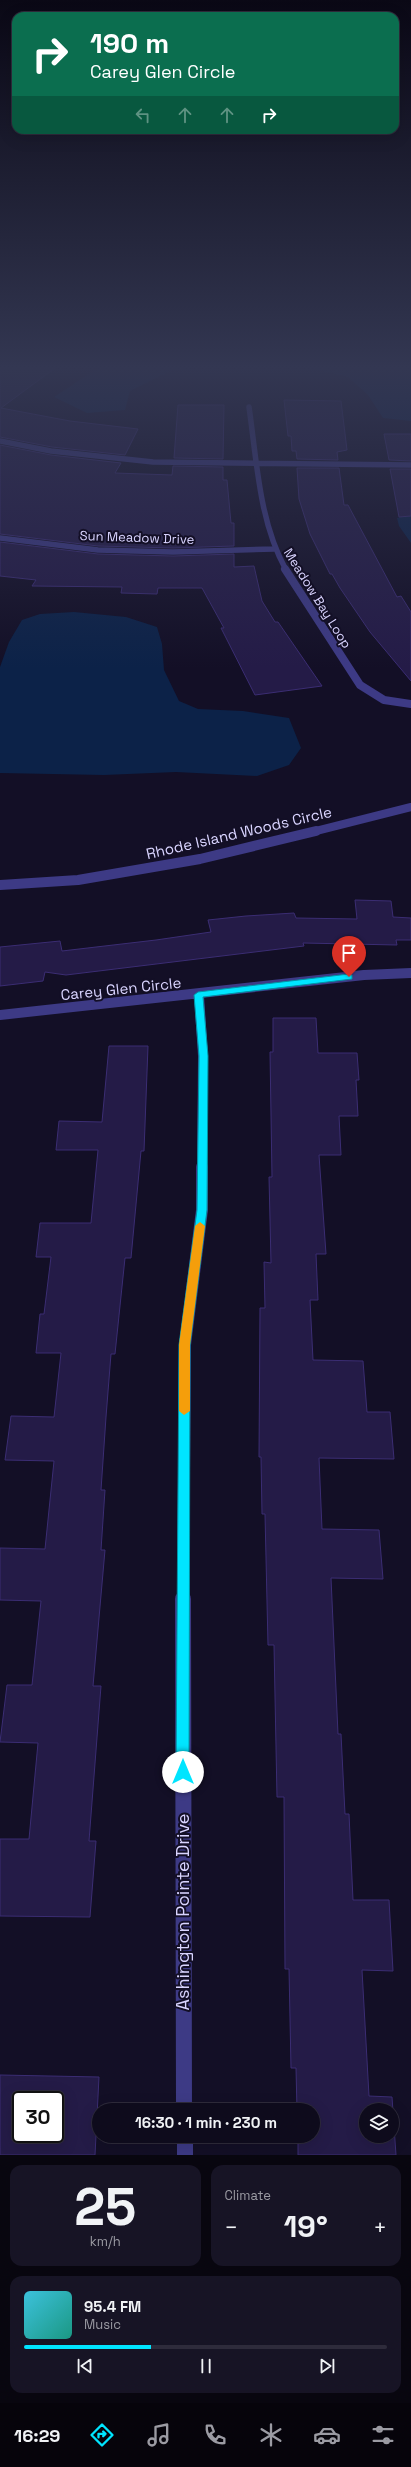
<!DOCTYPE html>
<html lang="en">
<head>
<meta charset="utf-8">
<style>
  body { margin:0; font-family:"Space Grotesk",sans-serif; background:#171425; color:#f1f3f6; height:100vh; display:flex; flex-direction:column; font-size:15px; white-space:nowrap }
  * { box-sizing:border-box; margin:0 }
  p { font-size:13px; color:#9b9ba3 }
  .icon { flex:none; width:22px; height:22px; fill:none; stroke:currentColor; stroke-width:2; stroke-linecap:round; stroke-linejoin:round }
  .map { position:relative; height:2155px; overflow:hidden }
  .drawer { display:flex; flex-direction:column; gap:10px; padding:10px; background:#08060f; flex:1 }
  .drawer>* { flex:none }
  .guide { position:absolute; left:12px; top:12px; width:387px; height:122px; border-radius:12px; box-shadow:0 4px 16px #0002,0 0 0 1px #2e2b3b; background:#0b6e4f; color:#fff; overflow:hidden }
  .fabs { position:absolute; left:359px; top:2103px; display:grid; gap:8px }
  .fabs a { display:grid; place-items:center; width:40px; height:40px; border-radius:50%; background:#0e0b1c; box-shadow:0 4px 16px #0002,0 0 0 1px #2e2b3b; font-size:20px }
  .speed { position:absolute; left:12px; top:2091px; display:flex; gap:8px; font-size:20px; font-weight:700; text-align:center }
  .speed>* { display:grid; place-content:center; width:52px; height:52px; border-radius:50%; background:#0e0b1c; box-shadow:0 4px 16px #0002,0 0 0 1px #2e2b3b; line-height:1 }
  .speed .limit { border:2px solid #111; border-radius:6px; background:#fff; color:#111 }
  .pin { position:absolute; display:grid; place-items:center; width:34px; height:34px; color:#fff; margin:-41px -17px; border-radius:50% 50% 50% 0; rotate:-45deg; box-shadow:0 0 4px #0007 }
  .pin .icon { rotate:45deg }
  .me { position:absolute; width:44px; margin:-22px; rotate:0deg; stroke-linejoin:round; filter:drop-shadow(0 0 3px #0008) }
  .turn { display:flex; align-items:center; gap:14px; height:84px; padding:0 12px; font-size:18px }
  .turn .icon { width:52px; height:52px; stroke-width:2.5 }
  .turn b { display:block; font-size:28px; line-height:34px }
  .lanes { display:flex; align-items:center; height:38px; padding:0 12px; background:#0003; justify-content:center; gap:20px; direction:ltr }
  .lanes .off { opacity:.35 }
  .big { font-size:30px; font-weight:700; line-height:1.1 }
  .drawer .tile { flex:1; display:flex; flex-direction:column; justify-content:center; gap:6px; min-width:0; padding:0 14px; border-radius:12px; background:#171425 }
  .drawer .dial { align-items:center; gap:0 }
  .dial b { font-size:52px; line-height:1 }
  .song { display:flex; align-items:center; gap:12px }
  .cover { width:48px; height:48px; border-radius:6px; background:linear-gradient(135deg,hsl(190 70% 55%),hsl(170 70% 35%)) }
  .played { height:4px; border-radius:2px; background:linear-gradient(90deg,#00e5ff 35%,#2e2b3b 35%) }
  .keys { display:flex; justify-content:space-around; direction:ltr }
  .heat { display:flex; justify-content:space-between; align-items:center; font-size:22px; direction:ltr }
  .drawer .tiles { flex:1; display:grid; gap:10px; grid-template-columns:1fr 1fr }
  .tile:last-child { grid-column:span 2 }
  .trip { position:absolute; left:92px; top:2103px; width:228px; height:40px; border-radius:20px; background:#0e0b1c; box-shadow:0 4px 16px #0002,0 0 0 1px #2e2b3b; font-weight:700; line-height:40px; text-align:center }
  .dock { display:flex; height:64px; justify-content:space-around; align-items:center; background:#06040b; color:#9b9ba3 }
  .dock .icon { width:28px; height:28px }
  .dock .active { color:#00e5ff }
  .dock b { font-size:18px; color:#f1f3f6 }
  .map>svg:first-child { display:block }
  .water { fill:#0c2248 }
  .building { fill:#241b47; stroke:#3b2d73; fill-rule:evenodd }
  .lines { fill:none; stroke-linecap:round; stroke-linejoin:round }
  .minor-far4 { stroke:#3d3a85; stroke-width:5.5 }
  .minor-far3 { stroke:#3d3a85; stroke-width:8 }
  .minor-far2 { stroke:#3d3a85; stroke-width:10 }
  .minor-far1 { stroke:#3d3a85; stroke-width:12 }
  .minor { stroke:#3d3a85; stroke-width:16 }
  .tertiary-far1 { stroke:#3d3a85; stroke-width:8 }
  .tertiary { stroke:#3d3a85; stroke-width:10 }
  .route { fill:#00e5ff; stroke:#0095a6 }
  .slow { fill:#f59e0b }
  .labels { text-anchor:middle; stroke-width:4; stroke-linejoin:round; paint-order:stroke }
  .far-street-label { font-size:13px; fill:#d9d4ff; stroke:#130f26 }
  .street-label { font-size:15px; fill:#d9d4ff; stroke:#130f26 }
  .near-street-label { font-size:18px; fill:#d9d4ff; stroke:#130f26 }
</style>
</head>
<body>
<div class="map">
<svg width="411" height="2155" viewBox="0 0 411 2155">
  <rect width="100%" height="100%" fill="#130f26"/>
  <path class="water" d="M101,366H209L172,370L130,391L125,410L87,413L54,397Z
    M300,366H411V421L383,418L368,395L348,377Z
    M411,514V543L399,526L397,518Z
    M74,612L126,617L157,627L162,644L164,670L179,701L198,709L243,711L289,718L301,748L289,765L257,776L176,772L104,775L0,773V667L9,642L22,620L40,614Z"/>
  <path class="building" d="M0,366H58L1,408L70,421L138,429L125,455L52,447L0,437Z
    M284,400L341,401L347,450L337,452L338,460L297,459L296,451H292L291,436H288Z
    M178,405H224L223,459L174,458Z
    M384,434H411V461L389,460Z
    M0,445L51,455L121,463L115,473L172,475L173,466L223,467V480H227L231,523H234V546L173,548L98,546L0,534Z
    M297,468H339L344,505H348L397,597L401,596L411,612V681L370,632L340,588L332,574H330L310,534L299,499Z
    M390,469H411V516L399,517Z
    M0,542L98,554L173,556L234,554V567L254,566L262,601L275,622H278L322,686L255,695L221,628H224L202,588H158L157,594L121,593L122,587L32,586L36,580L0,576Z
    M355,900L391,901L393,917L411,918V940H396L397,945L303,943L304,946L66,975L45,972L43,981L0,986V947L60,941L62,951L156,940L211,932L208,920L246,916L294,913L296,918L357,919Z
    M273,1018H316L318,1053H357L359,1080H356L358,1116H339L341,1155H319L326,1254H316L318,1300H310L313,1360L363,1361L367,1412H390L394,1459L319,1458L322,1529L379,1530L383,1579L331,1578L338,1734H341L345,1814H349L353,1900H389L393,1971L362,1970L369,2096L392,2097L396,2155H298V2136H313V2110H297L296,2068H291L289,1969H285L284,1797H277L274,1645H268L265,1514H262L261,1457H259L260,1308H265L264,1262L271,1263L269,1177H272L270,1052H273ZM366,2110H392V2136H366Z
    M109,1046H148L144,1151H141L131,1258H125L115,1354H111L106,1417L101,1490H105L101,1550H105L93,1686H101L89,1841H96L90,1917L0,1916V1839H29L38,1743L0,1742L7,1685H32L41,1601L0,1600V1548L45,1549L54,1461L5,1460L11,1416L54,1417L61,1353H36L40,1314H44L51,1257H36L40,1223H91L98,1150H56L59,1121L102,1122Z
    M0,2075L99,2077L95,2155H0ZM21,2100H55V2134H21Z"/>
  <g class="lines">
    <path class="minor-far4" d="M249,407C257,462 259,521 286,570
      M0,441L51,451L153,462L411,465
      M0,538L98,550L173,552L274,549"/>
    <path class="minor-far3" d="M285,569L360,685L384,700L411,704"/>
    <path class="minor-far2" d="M199,995L203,1056L202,1168
      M0,1015L364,975L411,973"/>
    <path class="minor-far1" d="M183,1600L185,1345L202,1210V1167"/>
    <path class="minor" d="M183,1599L184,2110
      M185,2136V2155"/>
    <path class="tertiary-far1" d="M312,832L411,807"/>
    <path class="tertiary" d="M0,885L78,880L200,859L316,831"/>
  </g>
  <linearGradient id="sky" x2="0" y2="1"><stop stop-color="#0a0815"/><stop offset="0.55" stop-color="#333752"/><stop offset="1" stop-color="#333752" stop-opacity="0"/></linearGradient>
  <rect width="411" height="668" fill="url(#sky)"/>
  <path class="route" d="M349,974L352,975V979L203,997L208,1056L207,1210L190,1345L189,1772L187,1776L183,1778L178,1776L176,1772L179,1345L197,1210L199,1056L194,995L198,992Z"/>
  <path class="slow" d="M200,1222L205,1226L190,1345V1411L184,1415L179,1411V1345L195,1226Z"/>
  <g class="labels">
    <g class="far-street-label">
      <text transform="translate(137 537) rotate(2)" y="5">Sun Meadow Drive</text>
      <text transform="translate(318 598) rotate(58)" y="5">Meadow Bay Loop</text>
    </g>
    <g class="street-label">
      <text transform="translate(239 833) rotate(-13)" y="5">Rhode Island Woods Circle</text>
      <text transform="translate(121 989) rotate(-6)" y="5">Carey Glen Circle</text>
    </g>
    <g class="near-street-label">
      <text transform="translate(183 1912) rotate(-90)" y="6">Ashington Pointe Drive</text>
    </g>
  </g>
</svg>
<div class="fabs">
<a><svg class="icon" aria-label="layers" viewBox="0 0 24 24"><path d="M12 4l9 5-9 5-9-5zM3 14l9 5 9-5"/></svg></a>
</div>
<div class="speed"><div class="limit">30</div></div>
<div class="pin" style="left:349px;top:977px;background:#d93025"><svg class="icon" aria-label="arrive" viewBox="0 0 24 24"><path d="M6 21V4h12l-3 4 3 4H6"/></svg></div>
<svg class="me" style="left:183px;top:1772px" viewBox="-20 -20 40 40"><circle r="19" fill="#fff"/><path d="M0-13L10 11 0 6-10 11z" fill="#00e5ff"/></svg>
<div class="trip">16:30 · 1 min · 230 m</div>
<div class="guide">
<div class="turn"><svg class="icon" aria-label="right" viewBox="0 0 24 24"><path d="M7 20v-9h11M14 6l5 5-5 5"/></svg><div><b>190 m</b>Carey Glen Circle</div></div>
<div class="lanes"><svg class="icon off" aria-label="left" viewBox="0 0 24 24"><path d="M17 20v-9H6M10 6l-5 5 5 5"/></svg><svg class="icon off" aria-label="ahead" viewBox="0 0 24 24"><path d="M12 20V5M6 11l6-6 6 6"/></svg><svg class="icon off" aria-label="ahead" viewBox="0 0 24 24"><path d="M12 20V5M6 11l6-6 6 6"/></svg><svg class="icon" aria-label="right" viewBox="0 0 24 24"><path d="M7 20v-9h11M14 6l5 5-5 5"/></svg></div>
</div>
</div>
<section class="drawer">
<div class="tiles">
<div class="tile dial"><b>25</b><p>km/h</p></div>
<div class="tile"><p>Climate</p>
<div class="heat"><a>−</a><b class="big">19°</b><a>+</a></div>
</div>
<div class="tile">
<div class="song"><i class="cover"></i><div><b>95.4 FM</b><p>Music</p></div></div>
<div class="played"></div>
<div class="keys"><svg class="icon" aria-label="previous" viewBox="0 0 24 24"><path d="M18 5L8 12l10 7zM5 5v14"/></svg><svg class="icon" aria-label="pause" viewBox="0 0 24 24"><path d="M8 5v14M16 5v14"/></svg><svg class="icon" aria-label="next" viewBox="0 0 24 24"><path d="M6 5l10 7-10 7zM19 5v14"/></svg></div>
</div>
</div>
</section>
<nav class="dock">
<b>16:29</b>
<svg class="icon active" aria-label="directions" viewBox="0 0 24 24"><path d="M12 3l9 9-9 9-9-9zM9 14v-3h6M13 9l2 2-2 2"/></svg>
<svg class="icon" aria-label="music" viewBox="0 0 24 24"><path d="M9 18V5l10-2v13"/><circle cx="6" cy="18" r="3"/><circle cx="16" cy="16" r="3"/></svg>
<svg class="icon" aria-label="phone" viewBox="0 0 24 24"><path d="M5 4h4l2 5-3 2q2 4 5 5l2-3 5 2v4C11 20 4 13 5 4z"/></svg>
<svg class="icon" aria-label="climate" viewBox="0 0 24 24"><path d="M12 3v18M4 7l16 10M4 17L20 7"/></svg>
<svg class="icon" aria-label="car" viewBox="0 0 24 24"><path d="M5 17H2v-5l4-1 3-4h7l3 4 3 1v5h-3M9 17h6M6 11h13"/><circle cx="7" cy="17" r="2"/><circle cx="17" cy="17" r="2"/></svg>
<svg class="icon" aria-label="filters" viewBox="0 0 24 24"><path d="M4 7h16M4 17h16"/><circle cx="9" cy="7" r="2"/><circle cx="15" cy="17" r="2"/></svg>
</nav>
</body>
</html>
